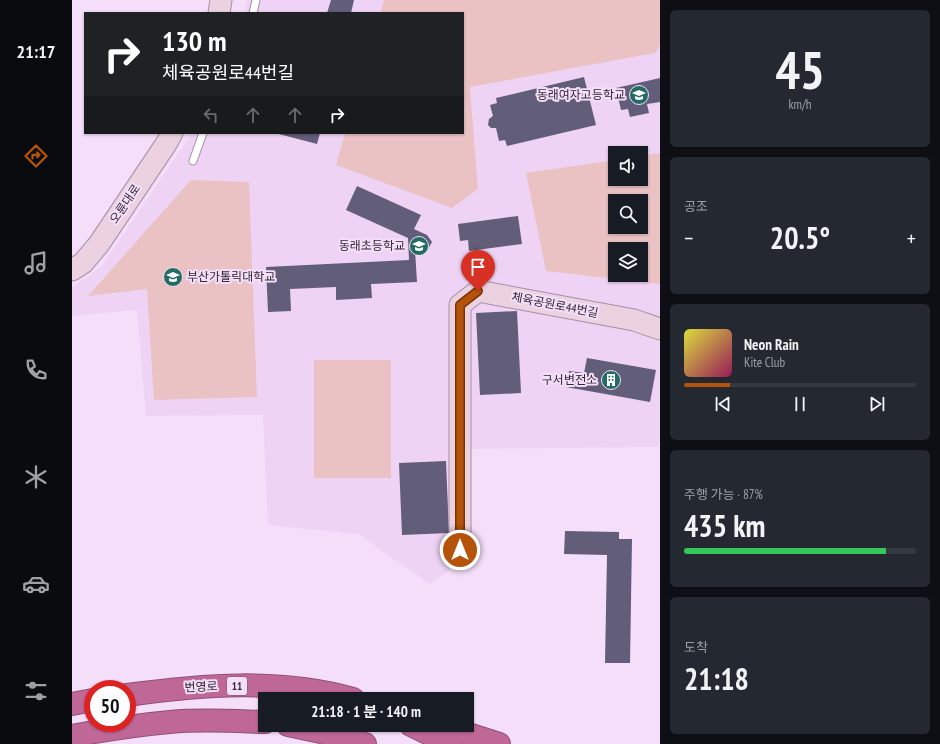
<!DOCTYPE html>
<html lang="ko">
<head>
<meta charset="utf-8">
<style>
  body { margin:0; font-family:"PT Sans Narrow","Noto Sans KR",sans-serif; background:#242831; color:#f1f3f6; height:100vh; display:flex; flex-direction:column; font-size:15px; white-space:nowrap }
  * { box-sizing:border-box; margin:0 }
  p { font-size:13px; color:#9ea1a6 }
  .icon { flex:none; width:22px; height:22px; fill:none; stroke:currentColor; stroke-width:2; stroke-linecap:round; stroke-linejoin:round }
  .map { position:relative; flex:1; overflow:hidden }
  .details { display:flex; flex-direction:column; gap:10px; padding:10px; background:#0d0f14; width:280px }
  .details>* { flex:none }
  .top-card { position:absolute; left:12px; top:12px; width:380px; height:122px; border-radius:0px; box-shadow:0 1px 3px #0004; background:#202124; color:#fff; overflow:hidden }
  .controls { position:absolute; left:536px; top:146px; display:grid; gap:8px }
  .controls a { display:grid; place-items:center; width:40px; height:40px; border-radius:0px; background:#171b24; box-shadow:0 1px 3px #0004; font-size:20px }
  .speed { position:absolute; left:12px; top:680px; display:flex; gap:8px; font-size:20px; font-weight:700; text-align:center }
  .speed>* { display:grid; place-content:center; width:52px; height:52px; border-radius:50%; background:#171b24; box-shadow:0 1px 3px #0004; line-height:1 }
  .speed .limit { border:6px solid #d22; background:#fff; color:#111 }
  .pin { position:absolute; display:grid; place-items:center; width:34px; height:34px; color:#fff; margin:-41px -17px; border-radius:50% 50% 50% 0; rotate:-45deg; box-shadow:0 0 4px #0007 }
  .pin .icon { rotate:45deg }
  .me { position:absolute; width:44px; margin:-22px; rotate:0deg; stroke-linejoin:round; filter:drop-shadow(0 0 3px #0008) }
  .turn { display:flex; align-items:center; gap:14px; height:84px; padding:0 12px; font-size:18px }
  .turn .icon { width:52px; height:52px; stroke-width:2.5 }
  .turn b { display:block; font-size:28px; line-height:34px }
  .lanes { display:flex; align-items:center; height:38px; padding:0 12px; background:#0003; justify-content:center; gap:20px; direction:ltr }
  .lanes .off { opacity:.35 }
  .big { font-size:30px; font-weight:700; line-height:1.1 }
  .details .widget { flex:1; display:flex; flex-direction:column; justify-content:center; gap:6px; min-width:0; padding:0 14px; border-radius:6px; background:#242831 }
  .details .dial { align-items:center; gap:0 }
  .dial b { font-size:52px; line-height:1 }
  .song { display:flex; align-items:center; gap:12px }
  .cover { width:48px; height:48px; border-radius:6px; background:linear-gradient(135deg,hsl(60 70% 55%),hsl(330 70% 35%)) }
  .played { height:4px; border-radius:2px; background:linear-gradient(90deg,#b45309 20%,#363941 20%) }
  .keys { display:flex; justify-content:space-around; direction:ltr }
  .heat { display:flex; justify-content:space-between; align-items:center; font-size:22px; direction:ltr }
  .charge { height:6px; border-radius:3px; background:linear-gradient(90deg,#34c759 87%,#363941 0) }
  .trip { position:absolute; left:186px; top:692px; width:216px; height:40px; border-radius:0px; background:#171b24; box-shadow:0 1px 3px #0004; font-weight:700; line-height:40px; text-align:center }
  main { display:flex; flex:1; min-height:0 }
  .menu { display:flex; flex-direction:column; width:72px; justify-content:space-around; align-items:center; background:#090b0e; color:#9ea1a6 }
  .menu .icon { width:28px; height:28px }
  .menu .on { color:#b45309 }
  .menu b { font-size:18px; color:#f1f3f6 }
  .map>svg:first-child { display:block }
  .built { fill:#efd3f4; fill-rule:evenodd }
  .green { fill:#eac2c4; fill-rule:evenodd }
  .building { fill:#625d78 }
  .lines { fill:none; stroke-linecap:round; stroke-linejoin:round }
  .lane-casing { stroke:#a38fa8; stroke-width:9 }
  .secondary-casing { stroke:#a38fa8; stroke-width:23 }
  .highway-casing { stroke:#8d5274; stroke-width:24 }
  .lane { stroke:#fff; stroke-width:7 }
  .secondary { stroke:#ecd2e0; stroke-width:21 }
  .highway { stroke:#bf6897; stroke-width:22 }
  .route-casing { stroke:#753606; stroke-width:10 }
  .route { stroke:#b45309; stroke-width:7 }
  .labels { text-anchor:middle; stroke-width:4; stroke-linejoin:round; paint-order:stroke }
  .shield { fill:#f4def9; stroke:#6c5f6e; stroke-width:1 }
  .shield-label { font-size:11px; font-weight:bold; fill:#312933 }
  .poi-label { font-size:12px; fill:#312933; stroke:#f4def9; text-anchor:end }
  .street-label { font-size:12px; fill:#312933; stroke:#f4def9 }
</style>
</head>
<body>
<main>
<nav class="menu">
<b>21:17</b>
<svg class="icon on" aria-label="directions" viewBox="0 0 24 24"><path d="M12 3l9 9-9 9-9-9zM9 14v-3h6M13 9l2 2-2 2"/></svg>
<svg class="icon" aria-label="music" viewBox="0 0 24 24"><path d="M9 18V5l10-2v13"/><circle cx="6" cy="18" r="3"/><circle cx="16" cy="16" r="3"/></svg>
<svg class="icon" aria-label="phone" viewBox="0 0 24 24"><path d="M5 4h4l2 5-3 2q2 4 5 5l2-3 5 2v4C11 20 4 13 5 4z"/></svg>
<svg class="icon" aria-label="climate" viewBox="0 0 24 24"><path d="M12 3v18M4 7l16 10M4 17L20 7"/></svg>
<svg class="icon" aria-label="car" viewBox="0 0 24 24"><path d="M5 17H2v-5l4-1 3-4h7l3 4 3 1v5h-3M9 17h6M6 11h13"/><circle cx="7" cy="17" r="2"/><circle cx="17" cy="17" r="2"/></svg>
<svg class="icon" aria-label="filters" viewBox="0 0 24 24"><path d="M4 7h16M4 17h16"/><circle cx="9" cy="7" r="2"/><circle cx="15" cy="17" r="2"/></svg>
</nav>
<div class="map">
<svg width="588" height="744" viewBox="0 0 588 744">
  <rect width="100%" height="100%" fill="#f4def9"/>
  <path class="built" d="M175,0H312L308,13H173Z
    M588,45V440L586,447L395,449V557L358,584L286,534L196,525L191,415L74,416L65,310L0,316V287L29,267L120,133H273L264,165L406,189L398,87L583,53ZM543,153H569V179H543ZM543,201H569V227H543ZM543,249H569V275H543Z"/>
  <path class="green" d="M312,0H588V45L583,53L398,87L406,189L380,208L264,165L273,133H391V13H308Z
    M588,153V284L474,271L454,173L543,160V179H569V156ZM543,201H569V227H543ZM543,249H569V275H543Z
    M119,180L177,182L185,397L82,400L75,289L16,296Z
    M242,360H319V478H242Z"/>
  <path class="building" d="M259,0H282L279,13H255Z
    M512,77L524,125L435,146L433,140L427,141L424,128H419L416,125L417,119L421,116L418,105L425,103L424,98Z
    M588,78V102L575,104L577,113L558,117L556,109L549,110L544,88Z
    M203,133H248L245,144Z
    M285,186L349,215L342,229L355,235L360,242L356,249L343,250L345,282L299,284L300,298L264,300V287L218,289L219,311L196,312L194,267L337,260L336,238L274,210Z
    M446,216L450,244L397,251L396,240L388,241L386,224Z
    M445,311L449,393L408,395L404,313Z
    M515,358L584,370L578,402L494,387L497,371L512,373Z
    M374,461L377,533L330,535L327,463Z
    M493,531L547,532V539H560L558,663H533L535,555L492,554Z"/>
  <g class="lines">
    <defs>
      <path id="lane" d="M181,13L184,0
        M121,161L131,133"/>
      <path id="secondary" d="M147,13L149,0
        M0,270L11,263L27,244L94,144L100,133
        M388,550V305L406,291L562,320L588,329"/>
      <path id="highway" d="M55,695C128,685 210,678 281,699
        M0,704L21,700
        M216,725L249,732L293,744
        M339,725L378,744
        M368,725L427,744
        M0,736C32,730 65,725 98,722C129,719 161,721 193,722"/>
    </defs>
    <use href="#lane" class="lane-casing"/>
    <use href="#secondary" class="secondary-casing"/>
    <use href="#highway" class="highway-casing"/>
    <use href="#lane" class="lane"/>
    <use href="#secondary" class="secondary"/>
    <use href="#highway" class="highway"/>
  </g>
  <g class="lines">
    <defs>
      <path id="route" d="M388,550V305L406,291"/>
    </defs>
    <use href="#route" class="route-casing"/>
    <use href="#route" class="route"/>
  </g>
  <defs>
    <symbol id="school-disc" viewBox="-11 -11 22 22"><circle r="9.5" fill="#236c64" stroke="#f4def9"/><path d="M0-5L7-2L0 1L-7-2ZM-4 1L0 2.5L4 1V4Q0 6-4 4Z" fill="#fff"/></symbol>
    <symbol id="university-disc" viewBox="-11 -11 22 22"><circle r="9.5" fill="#236c64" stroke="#f4def9"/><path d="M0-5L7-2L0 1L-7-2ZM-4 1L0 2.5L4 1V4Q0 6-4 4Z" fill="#fff"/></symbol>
    <symbol id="building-disc" viewBox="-11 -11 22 22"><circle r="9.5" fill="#236c64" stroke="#f4def9"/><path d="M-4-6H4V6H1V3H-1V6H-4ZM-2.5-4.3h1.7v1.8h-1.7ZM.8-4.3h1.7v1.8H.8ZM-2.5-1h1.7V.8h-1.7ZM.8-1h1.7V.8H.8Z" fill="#fff"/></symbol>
  </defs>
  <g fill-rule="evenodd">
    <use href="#school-disc" x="556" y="84" width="22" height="22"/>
    <use href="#school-disc" x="336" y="235" width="22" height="22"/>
    <use href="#university-disc" x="90" y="266" width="22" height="22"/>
    <use href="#building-disc" x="528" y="369" width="22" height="22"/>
  </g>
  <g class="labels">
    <rect class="shield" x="155" y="677" width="20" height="18" rx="3"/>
    <g class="shield-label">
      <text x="165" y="690">11</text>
    </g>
    <g class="poi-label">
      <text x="553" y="99">동래여자고등학교</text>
      <text x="333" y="250">동래초등학교</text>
      <text x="115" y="281" text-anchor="start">부산가톨릭대학교</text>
      <text x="525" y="384">구서변전소</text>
    </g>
    <g class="street-label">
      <text transform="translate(53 204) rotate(-56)" y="4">오륜대로</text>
      <text transform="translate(483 305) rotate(11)" y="4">체육공원로44번길</text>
      <text transform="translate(129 687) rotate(-3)" y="4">번영로</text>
    </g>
  </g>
</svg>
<div class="controls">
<a><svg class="icon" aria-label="sound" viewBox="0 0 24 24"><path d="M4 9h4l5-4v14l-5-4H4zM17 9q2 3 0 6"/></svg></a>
<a><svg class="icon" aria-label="search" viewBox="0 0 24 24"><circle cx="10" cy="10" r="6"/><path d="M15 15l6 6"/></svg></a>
<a><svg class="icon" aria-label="layers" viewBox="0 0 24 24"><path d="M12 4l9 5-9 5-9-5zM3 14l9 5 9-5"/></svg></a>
</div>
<div class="speed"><div class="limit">50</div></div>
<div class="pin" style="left:406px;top:291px;background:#d93025"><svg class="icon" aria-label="arrive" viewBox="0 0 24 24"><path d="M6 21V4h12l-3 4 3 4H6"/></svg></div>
<svg class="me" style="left:388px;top:550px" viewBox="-20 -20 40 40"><circle r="17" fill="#b45309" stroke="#fff" stroke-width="3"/><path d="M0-11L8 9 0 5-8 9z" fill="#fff"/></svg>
<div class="trip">21:18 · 1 분 · 140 m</div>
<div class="top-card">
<div class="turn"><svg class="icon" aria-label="right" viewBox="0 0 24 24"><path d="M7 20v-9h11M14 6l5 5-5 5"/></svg><div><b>130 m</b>체육공원로44번길</div></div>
<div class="lanes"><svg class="icon off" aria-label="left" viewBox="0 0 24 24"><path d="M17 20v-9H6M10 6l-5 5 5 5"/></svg><svg class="icon off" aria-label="ahead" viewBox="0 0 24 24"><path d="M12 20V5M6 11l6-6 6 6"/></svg><svg class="icon off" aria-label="ahead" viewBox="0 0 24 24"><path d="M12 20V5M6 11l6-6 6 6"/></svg><svg class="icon" aria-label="right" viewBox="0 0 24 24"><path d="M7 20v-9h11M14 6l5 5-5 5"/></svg></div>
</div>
</div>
<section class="details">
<div class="widget dial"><b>45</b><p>km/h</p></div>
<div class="widget"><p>공조</p>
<div class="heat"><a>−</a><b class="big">20.5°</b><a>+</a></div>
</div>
<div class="widget">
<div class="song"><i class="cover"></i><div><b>Neon Rain</b><p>Kite Club</p></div></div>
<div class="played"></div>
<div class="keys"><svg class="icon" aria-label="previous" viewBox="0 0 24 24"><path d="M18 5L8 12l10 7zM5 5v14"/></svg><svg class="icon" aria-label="pause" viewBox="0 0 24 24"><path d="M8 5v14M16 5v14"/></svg><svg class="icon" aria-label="next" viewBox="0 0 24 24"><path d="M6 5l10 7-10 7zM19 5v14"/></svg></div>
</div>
<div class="widget"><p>주행 가능 · 87%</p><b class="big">435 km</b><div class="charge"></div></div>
<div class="widget"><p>도착</p><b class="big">21:18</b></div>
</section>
</main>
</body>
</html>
